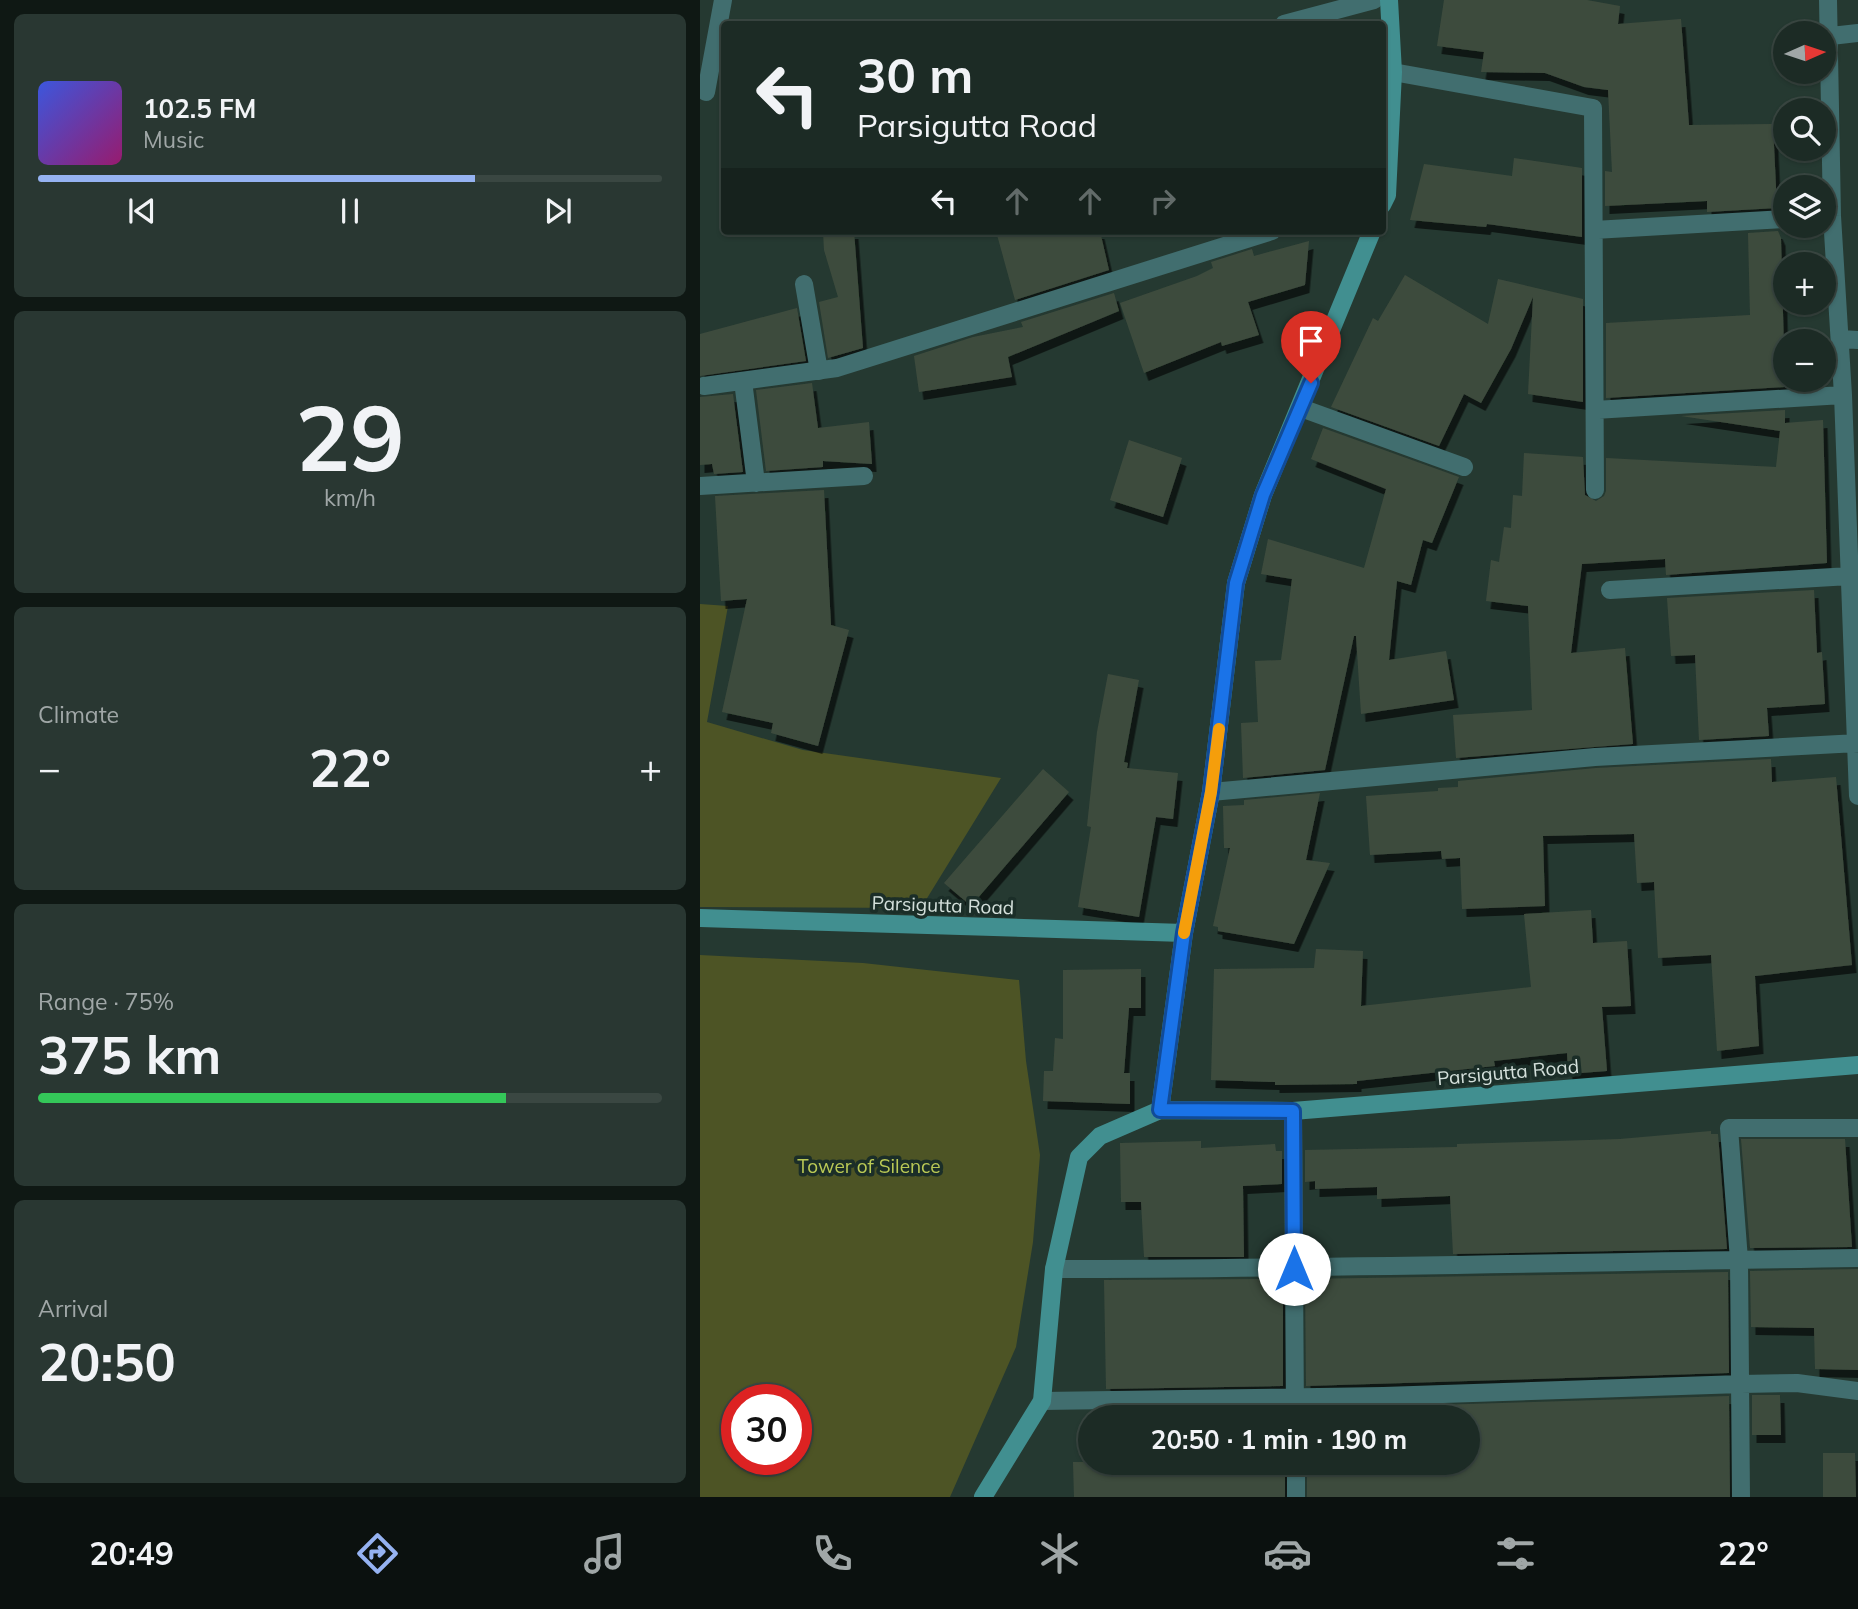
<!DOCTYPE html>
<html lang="en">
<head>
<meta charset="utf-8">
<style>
  body { margin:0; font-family:Mulish,sans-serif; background:#293732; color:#f1f3f6; height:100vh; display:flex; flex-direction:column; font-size:26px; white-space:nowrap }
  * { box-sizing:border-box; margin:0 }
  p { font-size:23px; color:#a0a7a7 }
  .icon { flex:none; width:38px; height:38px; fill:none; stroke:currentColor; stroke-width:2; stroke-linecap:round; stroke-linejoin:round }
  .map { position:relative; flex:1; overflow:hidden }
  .side { display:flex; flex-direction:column; gap:14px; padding:14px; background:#0f1814; width:700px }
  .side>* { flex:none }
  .guide { position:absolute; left:21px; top:21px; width:665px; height:214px; border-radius:7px; box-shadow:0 2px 5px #0004,0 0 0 2px #3a4742; background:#1c2b25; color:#f1f3f6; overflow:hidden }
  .needle { width:46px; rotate:87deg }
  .controls { position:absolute; left:1073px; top:21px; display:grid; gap:14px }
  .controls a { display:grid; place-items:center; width:63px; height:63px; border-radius:50%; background:#1c2b25; box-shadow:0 2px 5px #0004,0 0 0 2px #3a4742; font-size:35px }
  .speed { position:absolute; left:21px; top:1384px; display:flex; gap:14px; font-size:35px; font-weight:700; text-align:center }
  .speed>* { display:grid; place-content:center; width:91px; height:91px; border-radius:50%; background:#1c2b25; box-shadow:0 2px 5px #0004,0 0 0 2px #3a4742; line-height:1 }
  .speed .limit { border:10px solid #d22; background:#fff; color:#111 }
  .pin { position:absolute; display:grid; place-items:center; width:60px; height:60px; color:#fff; margin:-72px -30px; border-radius:50% 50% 50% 0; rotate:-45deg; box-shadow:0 0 7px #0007 }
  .pin .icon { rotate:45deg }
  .me { position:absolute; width:77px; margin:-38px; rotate:0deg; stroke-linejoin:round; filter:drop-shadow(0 0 5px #0008) }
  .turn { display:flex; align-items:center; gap:24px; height:147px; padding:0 21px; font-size:32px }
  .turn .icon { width:91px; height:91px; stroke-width:2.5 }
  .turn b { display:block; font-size:49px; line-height:60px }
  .lanes { display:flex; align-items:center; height:66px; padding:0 21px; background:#0003; justify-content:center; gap:35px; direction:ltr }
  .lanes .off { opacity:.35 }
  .big { font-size:52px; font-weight:700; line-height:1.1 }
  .side .card { flex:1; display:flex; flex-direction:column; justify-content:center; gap:10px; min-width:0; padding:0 24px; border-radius:10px; background:#293732 }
  .side .dial { align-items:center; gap:0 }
  .dial b { font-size:91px; line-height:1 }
  .song { display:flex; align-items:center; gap:21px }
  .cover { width:84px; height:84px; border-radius:10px; background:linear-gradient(135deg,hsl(230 70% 55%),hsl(320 70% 35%)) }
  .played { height:7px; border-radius:4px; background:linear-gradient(90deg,#95b2f1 70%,#3a4742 70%) }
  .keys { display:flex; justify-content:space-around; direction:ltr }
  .heat { display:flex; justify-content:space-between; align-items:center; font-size:38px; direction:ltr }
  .charge { height:10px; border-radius:5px; background:linear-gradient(90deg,#34c759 75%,#3a4742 0) }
  .trip { position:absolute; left:378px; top:1405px; width:402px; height:70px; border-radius:35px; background:#1c2b25; box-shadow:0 2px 5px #0004,0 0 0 2px #3a4742; font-weight:700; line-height:70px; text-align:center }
  .tab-bar { display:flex; height:112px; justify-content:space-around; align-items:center; background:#0b110f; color:#a0a7a7 }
  .tab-bar .icon { width:49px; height:49px }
  .tab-bar .current { color:#95b2f1 }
  .tab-bar b { font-size:32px; color:#f1f3f6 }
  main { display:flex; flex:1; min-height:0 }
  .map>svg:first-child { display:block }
  .green { fill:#4d5425; fill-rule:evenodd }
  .building { fill:#3e4b3d; filter:url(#shadow) }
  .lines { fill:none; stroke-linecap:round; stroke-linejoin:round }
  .street { stroke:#416e6f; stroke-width:18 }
  .secondary { stroke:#418f90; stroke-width:18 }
  .route-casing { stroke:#114b97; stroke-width:18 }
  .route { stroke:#1a73e8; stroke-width:12 }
  .slow { stroke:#f59e0b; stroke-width:12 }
  .labels { text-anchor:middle; stroke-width:7; stroke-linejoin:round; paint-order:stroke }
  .street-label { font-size:19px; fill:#d4e0db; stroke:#1b2e28 }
  .park-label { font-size:19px; fill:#bac955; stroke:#1b2e28 }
</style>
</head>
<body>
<main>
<section class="side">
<div class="card">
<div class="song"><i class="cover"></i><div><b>102.5 FM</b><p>Music</p></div></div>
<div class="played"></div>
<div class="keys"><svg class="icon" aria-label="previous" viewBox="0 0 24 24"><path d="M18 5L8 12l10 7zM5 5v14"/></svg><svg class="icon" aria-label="pause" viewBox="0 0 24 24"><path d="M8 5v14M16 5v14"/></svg><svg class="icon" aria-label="next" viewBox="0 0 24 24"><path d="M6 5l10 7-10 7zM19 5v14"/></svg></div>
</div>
<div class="card dial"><b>29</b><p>km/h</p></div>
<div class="card"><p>Climate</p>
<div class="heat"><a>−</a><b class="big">22°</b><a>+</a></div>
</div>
<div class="card"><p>Range · 75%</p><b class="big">375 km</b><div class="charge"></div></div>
<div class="card"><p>Arrival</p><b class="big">20:50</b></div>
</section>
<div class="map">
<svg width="1158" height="1497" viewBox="0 0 1158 1497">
  <defs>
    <filter id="shadow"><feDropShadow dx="4.5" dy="8" stdDeviation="0" flood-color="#0009"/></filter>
  </defs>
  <rect width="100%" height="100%" fill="#253931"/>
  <path class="green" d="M0,604L28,606L7,722L103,750L301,778L221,908L0,907Z
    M0,955L163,963L319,980L326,1061L340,1155L333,1242L316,1347L250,1497H0ZM37,1400H96V1460H37Z"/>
  <path class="building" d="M744,0H887L920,6L918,24L981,19L989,125L1073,124L1077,208L1007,212V201L905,206V171L912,172L908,90L884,87L845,73L781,72L784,52L737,46Z
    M814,158L882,168V237L787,224L786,227L710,220L724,164L812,176Z
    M123,231H154L163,348L128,358L119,302L138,297L124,250Z
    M296,231H400L409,270L315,300Z
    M1078,231L1081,238L1085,387L906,398V323L1050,315L1048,233Z
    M609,241L605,285L548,302L559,335L522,346L521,342L444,373L420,303L497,276L513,268L511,262L552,249L554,256Z
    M705,275L788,324L798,279L883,299V402L828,394L833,297L811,349L781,403L764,394L739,446L631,407L673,318L678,321Z
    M414,293L419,311L308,357L312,377L219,392L214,356L273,337L323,327L321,322Z
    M97,308L106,361L0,376V334Z
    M112,383L118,428L169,422L172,464L123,461V467L66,471L56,390Z
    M33,394L43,472L14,474L12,464L0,465V397Z
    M1085,410V423L1123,420L1127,563L966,575L965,559L882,564L871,653L925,648L933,744L756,758L753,715L832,710L828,606L786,601L791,560L799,562L804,527L811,528L813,495L822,496L824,453L883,457L885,495L896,501L904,496L906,491V458L1076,467L1080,431L981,416Z
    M623,428L759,477L732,543L723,540L711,585L697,581L689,660L746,651L754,700L661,714L656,636H654L625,770L543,778L541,723L558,722L555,661L581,660L592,579L561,574L568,539L664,568L686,489L611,459Z
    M429,440L482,458L463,517L410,500Z
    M124,490L131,625L149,630L118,746L71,733L73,723L22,712L47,599L21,601L15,496Z
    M1114,590L1117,653L1122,652L1125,704L1067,708L1069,736L999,740L995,655L971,656L967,598Z
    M408,674L439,680L424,762L428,763L427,768L478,773L473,819L456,817L439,917L378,907L391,827L387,826L397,732Z
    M1071,759L1072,782L1136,777L1152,965L1055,976L1059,1046L1017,1051L1011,955L958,958L954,882L937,883L934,834L843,836L845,906L762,909L760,858L742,859L741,851L670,855L666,796L738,791V788L758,787V781L896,768Z
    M343,769L369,792L271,906L244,883Z
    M620,793L606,860L630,863L594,944L518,931V927L513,926L530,848H524L523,806L544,805V800Z
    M891,910L893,943L927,941L931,1006L902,1007L907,1071L868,1074L867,1053L794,1061L795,1066L657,1081V1084L575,1085V1082L511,1080L514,969L614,968L616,949L663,951L661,1006L831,987L824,914Z
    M441,969V1008H429L424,1073H430V1104L343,1101L344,1071H353L355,1038L363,1039V970Z
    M1011,1131V1134H1018L1027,1249L753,1254L750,1196L677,1199V1187L615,1189V1181L605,1182V1150L757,1147V1144L920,1139Z
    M1041,1139H1145L1152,1247L1050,1248Z
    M501,1141V1148L575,1144L576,1151H582V1184L543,1186L544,1257H444L441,1202H421L420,1143Z
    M1158,1269V1370L1115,1369L1114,1328L1051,1327L1050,1271Z
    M1028,1272L1029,1373L606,1386L605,1279Z
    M583,1279V1386L406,1389L404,1280Z
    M1052,1395H1080L1081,1435H1052Z
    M1029,1396L1030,1497H607V1463H768V1418H606V1409Z
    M584,1409V1418H408V1411Z
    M1123,1453H1155L1156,1497H1123Z
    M373,1462L585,1463V1497H374Z"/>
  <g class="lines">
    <path class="street" d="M1128,0L1132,216L1143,395L1158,796
      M584,24L674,0
      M1131,36L1158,33
      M693,72L893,108L895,490
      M6,92L23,0
      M894,230L1085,219
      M104,284L119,371
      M1140,339L1158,340
      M43,381L56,483
      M4,386L137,368L572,231
      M601,408L764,467
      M895,410L1143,395
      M0,486L164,476
      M910,590L1150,576
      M511,792L895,757L1158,743
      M593,1111L595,1418
      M354,1269C622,1269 890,1262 1158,1258
      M342,1401L683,1396L1041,1384L1097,1383L1158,1391
      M596,1463V1497
      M1041,1497L1039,1260L1029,1128H1158"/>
    <path class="secondary" d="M682,205L687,195L693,72L689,0
      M0,918L484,933
      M460,1110L593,1111L1158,1065
      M283,1497L342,1401L354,1269L379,1157L400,1136L460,1110L484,933L511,792L536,583L563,495L672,231"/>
  </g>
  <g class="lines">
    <defs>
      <path id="route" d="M594,1269L593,1111L460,1110L484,933L511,792L536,583L563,495L611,383"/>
    </defs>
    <use href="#route" class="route-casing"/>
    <use href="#route" class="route"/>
    <path class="slow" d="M484,933L511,792L519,729"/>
  </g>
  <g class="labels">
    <g class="street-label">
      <text transform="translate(243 905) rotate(2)" y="7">Parsigutta Road</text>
      <text transform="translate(808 1072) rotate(-5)" y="7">Parsigutta Road</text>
    </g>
    <g class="park-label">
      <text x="169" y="1173">Tower of Silence</text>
    </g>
  </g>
</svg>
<div class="controls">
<a><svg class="needle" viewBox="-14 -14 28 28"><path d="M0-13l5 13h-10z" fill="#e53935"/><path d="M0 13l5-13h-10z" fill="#a0a7a7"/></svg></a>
<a><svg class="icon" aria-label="search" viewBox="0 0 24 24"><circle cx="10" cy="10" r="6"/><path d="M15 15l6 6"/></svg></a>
<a><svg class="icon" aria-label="layers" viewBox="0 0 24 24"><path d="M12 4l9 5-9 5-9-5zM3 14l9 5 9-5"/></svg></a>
<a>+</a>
<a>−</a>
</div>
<div class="speed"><div class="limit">30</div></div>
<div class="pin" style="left:611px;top:383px;background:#d93025"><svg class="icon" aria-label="arrive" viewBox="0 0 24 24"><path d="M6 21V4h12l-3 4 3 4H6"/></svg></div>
<svg class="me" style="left:594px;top:1269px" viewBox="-20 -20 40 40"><circle r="19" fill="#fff"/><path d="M0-13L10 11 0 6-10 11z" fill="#1a73e8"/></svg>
<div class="trip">20:50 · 1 min · 190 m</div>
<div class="guide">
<div class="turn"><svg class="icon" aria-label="left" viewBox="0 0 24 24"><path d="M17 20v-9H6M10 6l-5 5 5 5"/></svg><div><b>30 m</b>Parsigutta Road</div></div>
<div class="lanes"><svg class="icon" aria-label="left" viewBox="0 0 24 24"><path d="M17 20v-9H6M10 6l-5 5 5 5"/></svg><svg class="icon off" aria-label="ahead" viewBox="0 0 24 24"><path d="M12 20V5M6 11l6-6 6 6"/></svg><svg class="icon off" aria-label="ahead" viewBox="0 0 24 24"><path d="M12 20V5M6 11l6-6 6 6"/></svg><svg class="icon off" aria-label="right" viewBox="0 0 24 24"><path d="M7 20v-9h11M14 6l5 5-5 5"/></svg></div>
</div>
</div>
</main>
<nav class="tab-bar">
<b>20:49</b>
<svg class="icon current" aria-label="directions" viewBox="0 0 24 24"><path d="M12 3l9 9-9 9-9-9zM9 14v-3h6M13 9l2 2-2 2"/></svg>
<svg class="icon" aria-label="music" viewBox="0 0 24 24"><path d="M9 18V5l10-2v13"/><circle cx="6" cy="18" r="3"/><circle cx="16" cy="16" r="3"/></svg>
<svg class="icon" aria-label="phone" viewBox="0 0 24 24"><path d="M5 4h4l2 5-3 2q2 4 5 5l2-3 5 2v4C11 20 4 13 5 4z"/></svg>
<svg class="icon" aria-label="climate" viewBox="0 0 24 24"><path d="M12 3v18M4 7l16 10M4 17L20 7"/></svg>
<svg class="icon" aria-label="car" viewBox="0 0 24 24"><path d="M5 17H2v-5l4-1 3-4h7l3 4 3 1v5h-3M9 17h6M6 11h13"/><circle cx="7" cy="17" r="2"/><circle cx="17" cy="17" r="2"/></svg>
<svg class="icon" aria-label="filters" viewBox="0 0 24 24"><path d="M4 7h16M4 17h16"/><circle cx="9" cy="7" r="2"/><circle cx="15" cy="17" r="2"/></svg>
<b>22°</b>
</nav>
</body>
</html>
